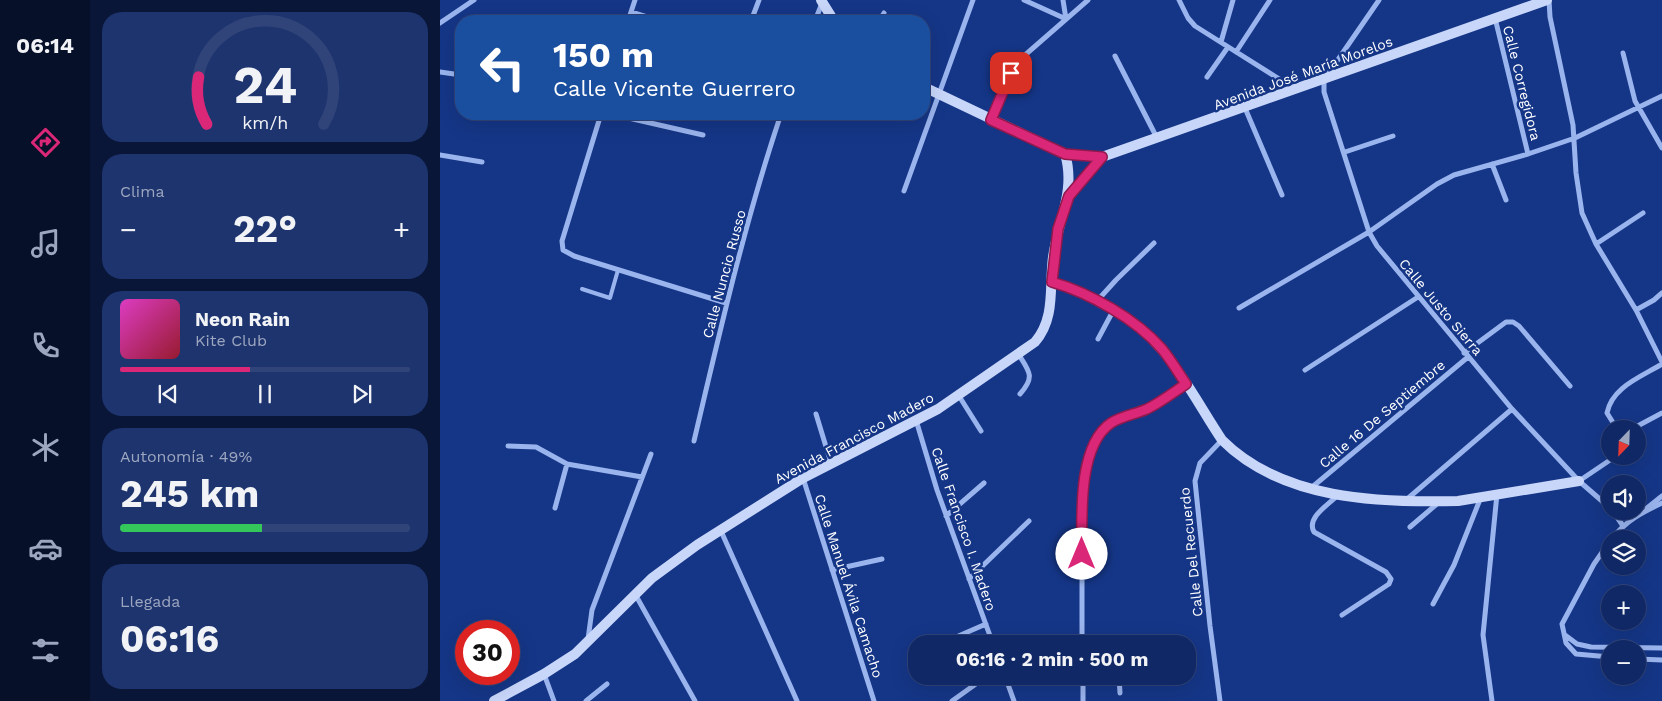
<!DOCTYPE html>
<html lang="es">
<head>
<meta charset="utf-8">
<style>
  body { margin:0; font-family:"Work Sans",sans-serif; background:#1e346e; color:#f1f3f6; height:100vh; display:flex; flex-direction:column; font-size:19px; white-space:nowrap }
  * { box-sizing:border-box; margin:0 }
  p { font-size:16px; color:#9ca6bf }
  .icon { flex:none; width:28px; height:28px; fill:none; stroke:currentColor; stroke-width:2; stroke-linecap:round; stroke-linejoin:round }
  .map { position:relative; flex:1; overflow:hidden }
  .panel { display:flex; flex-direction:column; gap:12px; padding:12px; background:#091638; width:350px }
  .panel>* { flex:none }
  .guide { position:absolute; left:15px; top:15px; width:475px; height:105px; border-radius:20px; box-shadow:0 5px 20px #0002,0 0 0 1px #304479; background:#1a4fa0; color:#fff; overflow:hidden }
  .needle { width:32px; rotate:203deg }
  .tools { position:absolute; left:1161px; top:420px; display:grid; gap:10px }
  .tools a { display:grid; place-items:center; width:45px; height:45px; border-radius:50%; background:#102865; box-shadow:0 5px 20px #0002,0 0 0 1px #304479; font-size:25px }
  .speed { position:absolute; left:15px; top:620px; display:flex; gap:10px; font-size:25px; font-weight:700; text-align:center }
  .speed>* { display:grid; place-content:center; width:65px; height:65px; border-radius:50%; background:#102865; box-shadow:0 5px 20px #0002,0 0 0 1px #304479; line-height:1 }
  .speed .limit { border:8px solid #d22; background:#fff; color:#111 }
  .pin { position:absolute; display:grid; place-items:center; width:42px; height:42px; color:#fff; margin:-21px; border-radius:10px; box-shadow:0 2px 8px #0006 }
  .me { position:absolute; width:55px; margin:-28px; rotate:0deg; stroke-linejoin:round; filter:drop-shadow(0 0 4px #0008) }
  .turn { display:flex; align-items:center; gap:18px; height:105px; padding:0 15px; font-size:22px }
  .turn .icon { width:65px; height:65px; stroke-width:2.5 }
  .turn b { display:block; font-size:35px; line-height:42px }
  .big { font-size:38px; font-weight:700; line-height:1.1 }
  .panel .widget { flex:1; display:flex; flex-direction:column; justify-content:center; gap:8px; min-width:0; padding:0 18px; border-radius:20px; background:#1e346e }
  .panel .dial { align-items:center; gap:0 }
  .dial svg { height:130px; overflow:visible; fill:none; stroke:#304479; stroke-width:7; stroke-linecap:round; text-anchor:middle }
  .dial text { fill:#f1f3f6; stroke:none }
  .song { display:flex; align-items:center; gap:15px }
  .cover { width:60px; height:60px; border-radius:8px; background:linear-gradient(135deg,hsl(310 70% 55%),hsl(350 70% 35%)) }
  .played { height:5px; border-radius:2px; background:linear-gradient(90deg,#db2777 45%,#304479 45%) }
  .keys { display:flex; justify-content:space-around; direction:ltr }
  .heat { display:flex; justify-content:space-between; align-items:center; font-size:28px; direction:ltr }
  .charge { height:8px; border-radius:4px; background:linear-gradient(90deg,#34c759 49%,#304479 0) }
  .trip { position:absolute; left:468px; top:635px; width:288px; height:50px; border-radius:20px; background:#102865; box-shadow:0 5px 20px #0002,0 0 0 1px #304479; font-weight:700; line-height:50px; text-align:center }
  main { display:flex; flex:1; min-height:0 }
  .tabs { display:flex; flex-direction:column; width:90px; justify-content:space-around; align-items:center; background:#061028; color:#9ca6bf }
  .tabs .icon { width:35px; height:35px }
  .tabs .selected { color:#db2777 }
  .tabs b { font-size:22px; color:#f1f3f6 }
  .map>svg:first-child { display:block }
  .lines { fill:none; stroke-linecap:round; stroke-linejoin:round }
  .lane { stroke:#9ab4ee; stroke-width:4 }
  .street { stroke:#9ab4ee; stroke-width:5 }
  .secondary { stroke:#c8d6fa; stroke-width:10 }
  .route-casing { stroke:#8e194d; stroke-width:12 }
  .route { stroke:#db2777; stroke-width:9 }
  .labels { text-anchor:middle; stroke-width:5; stroke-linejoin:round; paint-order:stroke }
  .street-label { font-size:14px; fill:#fff; stroke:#153687 }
</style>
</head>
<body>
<main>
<nav class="tabs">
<b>06:14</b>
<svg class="icon selected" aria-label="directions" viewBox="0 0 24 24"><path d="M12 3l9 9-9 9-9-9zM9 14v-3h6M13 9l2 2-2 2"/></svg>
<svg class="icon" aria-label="music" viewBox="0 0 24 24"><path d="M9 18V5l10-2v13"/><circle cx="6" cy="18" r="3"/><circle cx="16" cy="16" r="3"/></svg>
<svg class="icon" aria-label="phone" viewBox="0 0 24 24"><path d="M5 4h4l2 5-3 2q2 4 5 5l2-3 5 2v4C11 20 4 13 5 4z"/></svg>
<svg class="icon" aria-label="climate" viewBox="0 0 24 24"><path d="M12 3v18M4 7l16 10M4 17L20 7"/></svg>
<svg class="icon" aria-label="car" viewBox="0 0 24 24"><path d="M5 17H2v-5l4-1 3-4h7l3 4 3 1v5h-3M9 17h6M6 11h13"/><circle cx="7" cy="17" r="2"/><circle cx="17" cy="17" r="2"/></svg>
<svg class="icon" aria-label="filters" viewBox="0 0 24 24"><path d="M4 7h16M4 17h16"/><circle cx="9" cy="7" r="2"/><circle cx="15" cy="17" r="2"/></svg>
</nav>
<section class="panel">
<div class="widget dial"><svg viewBox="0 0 100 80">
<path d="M14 69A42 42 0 1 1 86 69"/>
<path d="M14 69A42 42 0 0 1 9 40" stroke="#db2777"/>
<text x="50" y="56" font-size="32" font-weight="700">24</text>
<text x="50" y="72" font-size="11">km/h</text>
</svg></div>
<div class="widget"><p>Clima</p>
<div class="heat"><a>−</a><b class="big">22°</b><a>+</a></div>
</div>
<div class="widget">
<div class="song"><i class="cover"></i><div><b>Neon Rain</b><p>Kite Club</p></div></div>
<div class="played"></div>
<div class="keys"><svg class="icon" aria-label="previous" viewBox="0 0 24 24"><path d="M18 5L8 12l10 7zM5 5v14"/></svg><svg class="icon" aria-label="pause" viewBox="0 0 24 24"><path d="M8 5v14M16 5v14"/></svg><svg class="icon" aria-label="next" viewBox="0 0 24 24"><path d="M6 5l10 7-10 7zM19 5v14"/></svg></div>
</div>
<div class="widget"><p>Autonomía · 49%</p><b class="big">245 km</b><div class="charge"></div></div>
<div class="widget"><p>Llegada</p><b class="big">06:16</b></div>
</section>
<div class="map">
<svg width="1222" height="701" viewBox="0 0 1222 701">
  <rect width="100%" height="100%" fill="#153687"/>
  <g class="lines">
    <path class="lane" d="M142,289L170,298L178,270"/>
    <path class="street" d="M584,0L626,19
      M623,0L626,19
      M739,0L748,18L755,26L855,89
      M939,0L884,80V92L929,232L937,246L1072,409L1139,481L1170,508
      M1109,0L1110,17L1133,125L1136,173L1142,213L1156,244L1196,310L1222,362
      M191,12L220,21
      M1055,18L1088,154
      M188,21L195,0
      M311,21L319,0
      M375,21L382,3
      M439,21L444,13
      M0,23L34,0
      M781,42L793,0
      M796,52L830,0
      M1183,53L1195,101L1222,148
      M675,56L717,138
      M0,72L21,75
      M767,77L788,47
      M805,108L842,195
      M161,114L122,241L123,250L134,256L286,303
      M171,114L263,135
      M552,119L577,62L648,0
      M905,152L953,136
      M0,155L42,162
      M1052,164L1066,200
      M464,191L533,0
      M1156,244L1203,213
      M657,301L676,280L714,243
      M799,308L929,232L997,184L1014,175L1088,154L1135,138L1222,96
      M1196,310L1214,300L1222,293
      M658,339L673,311
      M1024,353L1066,322H1073L1079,326L1130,386
      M579,355C590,372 595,377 580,394
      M865,370L978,297
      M519,396L541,431
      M376,414L391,463
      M476,420L497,490L553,644
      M1177,429L1167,413C1172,387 1201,377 1222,364
      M1192,429L1222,413
      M254,441C280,331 305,221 341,114
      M68,446L96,447L127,464L202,477
      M363,478L434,701
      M1139,481L1176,456
      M871,488L1028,357
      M897,496C888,505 866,518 874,532L946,572L951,579L949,584L902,615
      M966,500L1072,409
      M115,508L127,464
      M1207,508L1222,496
      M1173,511L1183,526
      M506,516L544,483
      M970,527L998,503
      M281,531L357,701
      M1172,539C1185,521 1203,512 1222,503
      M1170,541L1154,564L1122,624L1126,643L1136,654L1170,657
      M392,570L442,559
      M529,579L589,521
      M195,594L255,701
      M993,604L1014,565L1041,497
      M1125,635L1137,644L1151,647L1222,648
      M148,639L152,610L211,454
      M500,644L546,624
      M619,644L642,635
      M642,644V490L649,460L665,429L671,423L709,408L746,384
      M1198,659L1222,660
      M104,674L114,701
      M565,676L574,701
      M643,676V701
      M679,676L680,693
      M146,701L167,684
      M512,701L547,676
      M780,701L770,626L755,481L760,463L782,440
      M1052,701L1043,635L1057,494"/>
    <path class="secondary" d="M381,0L394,21
      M484,87L625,154L662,157L1107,0
      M629,196L662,157
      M611,282C650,293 697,319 722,350C745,377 762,410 782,440C842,500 938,503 1018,501L1139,481
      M54,701L104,674L135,654L212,578L257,545L363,478L498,409L595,342C616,318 609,286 613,257C618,221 636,190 625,154"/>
  </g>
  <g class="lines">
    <defs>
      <path id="route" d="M571,73L551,120L625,154L662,157L629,196L618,229L612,282C650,293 696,319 722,349C731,360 738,372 746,384C734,392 721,402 707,409C696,414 682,416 671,423C637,446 642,519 642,554"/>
    </defs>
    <use href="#route" class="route-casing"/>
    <use href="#route" class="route"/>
  </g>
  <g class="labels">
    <g class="street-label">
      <text transform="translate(863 73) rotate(-20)" y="5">Avenida José María Morelos</text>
      <text transform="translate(1082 83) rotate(76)" y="5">Calle Corregidora</text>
      <text transform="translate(284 274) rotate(-75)" y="5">Calle Nuncio Russo</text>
      <text transform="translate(1001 307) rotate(50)" y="5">Calle Justo Sierra</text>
      <text transform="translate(942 414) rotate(-40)" y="5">Calle 16 De Septiembre</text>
      <text transform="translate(414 438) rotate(-28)" y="5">Avenida Francisco Madero</text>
      <text transform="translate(524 529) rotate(71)" y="5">Calle Francisco I. Madero</text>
      <text transform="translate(751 552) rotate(-96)" y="5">Calle Del Recuerdo</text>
      <text transform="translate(409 586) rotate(72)" y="5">Calle Manuel Ávila Camacho</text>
    </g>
  </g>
</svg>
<div class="tools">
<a><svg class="needle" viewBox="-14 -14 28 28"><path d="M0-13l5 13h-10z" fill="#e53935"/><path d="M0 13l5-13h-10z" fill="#9ca6bf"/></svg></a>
<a><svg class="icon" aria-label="sound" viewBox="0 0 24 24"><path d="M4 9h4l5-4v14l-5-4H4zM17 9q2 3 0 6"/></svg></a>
<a><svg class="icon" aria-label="layers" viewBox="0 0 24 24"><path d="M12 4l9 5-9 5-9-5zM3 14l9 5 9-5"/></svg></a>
<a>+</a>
<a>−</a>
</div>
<div class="speed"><div class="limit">30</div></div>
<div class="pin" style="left:571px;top:73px;background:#d93025"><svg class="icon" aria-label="arrive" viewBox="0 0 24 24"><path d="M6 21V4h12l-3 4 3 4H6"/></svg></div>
<svg class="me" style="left:642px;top:554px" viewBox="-20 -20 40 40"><circle r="19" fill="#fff"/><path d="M0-13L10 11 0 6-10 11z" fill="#db2777"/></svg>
<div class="trip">06:16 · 2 min · 500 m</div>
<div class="guide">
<div class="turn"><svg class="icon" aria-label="left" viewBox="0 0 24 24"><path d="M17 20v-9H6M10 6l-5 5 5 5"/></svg><div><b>150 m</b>Calle Vicente Guerrero</div></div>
</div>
</div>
</main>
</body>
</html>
